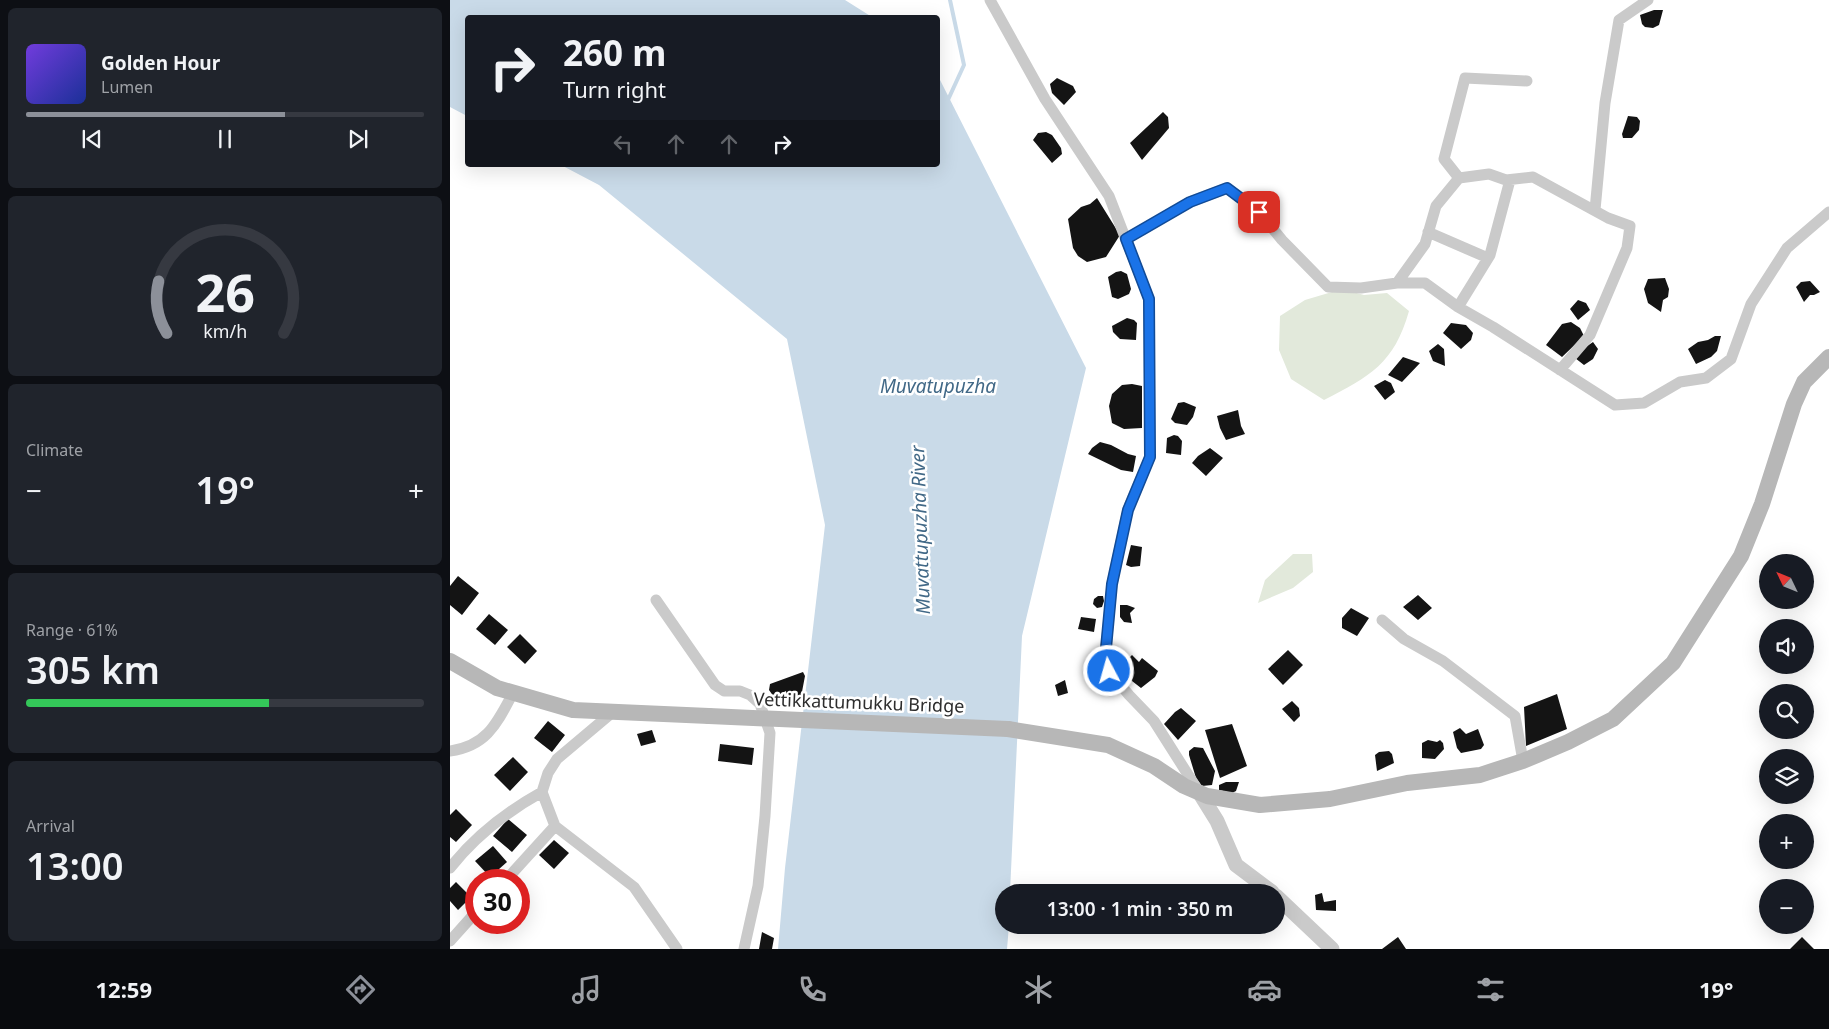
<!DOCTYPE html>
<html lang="en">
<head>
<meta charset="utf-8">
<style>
  body { margin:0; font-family:"Noto Sans",sans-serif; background:#20242c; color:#f1f3f6; height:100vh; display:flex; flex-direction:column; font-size:19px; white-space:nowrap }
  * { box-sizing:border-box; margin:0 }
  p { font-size:16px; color:#9ea1a6 }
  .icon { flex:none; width:28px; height:28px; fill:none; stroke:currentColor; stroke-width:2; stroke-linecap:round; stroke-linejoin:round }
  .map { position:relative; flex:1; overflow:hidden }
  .panel { display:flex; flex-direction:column; gap:8px; padding:8px; background:#0d0f14; width:450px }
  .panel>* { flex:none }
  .banner { position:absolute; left:15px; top:15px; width:475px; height:152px; border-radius:5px; box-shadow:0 5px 20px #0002; background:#171b24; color:#f1f3f6; overflow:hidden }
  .needle { width:32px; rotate:313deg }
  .tools { position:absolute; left:1309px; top:554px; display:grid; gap:10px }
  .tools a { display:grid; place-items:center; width:55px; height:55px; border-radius:50%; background:#171b24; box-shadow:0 5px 20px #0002; font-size:25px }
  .speed { position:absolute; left:15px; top:869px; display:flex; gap:10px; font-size:25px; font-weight:700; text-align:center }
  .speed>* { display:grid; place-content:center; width:65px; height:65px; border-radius:50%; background:#171b24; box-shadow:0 5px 20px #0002; line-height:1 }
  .speed .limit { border:8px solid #d22; background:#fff; color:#111 }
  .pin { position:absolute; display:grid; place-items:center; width:42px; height:42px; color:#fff; margin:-21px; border-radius:10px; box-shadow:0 2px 8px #0006 }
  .me { position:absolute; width:55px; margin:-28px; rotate:354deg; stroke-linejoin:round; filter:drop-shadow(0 0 4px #0008) }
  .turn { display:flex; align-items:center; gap:18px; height:105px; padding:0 15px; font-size:22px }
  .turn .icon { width:65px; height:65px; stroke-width:2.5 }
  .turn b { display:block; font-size:35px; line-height:42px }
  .lanes { display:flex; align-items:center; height:48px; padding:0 15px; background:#0003; justify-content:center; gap:25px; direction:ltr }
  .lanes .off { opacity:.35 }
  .big { font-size:38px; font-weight:600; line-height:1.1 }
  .panel .tile { flex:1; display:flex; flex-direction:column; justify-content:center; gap:8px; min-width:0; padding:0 18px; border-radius:8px; background:#20242c }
  .panel .dial { align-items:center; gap:0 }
  .dial svg { height:130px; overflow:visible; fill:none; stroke:#363941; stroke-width:7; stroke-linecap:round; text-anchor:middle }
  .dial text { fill:#f1f3f6; stroke:none }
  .song { display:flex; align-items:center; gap:15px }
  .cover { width:60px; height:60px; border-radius:8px; background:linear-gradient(135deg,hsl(260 70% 55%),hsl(230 70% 35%)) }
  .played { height:5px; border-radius:2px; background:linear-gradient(90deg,#8c9099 65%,#363941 65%) }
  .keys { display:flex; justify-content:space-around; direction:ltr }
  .heat { display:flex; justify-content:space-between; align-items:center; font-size:28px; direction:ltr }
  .charge { height:8px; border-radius:4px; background:linear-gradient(90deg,#34c759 61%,#363941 0) }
  .trip { position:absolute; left:545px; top:884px; width:290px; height:50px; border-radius:25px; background:#171b24; box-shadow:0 5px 20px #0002; font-weight:600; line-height:50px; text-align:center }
  .tab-bar { display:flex; height:80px; justify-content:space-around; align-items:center; background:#090b0e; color:#9ea1a6 }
  .tab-bar .icon { width:35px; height:35px }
  .tab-bar .on { color:#8c9099 }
  .tab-bar b { font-size:22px; color:#f1f3f6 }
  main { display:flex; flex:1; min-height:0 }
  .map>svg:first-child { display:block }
  .green { fill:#e2e9db }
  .water { fill:#c9dae8 }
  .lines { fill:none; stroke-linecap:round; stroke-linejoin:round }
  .stream { stroke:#c9dae8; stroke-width:4 }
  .building { fill:#141414 }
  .minor { stroke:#cacaca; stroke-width:11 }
  .tertiary { stroke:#cacaca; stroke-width:15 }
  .secondary { stroke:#b7b7b7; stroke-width:16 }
  .secondary-bridge { stroke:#b7b7b7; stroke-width:16 }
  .route-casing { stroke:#114b97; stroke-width:12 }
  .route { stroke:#1a73e8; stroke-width:9 }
  .labels { text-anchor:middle; stroke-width:5; stroke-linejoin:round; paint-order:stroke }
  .street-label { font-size:18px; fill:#2d2d2d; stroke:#fff }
  .water-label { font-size:19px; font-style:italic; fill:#426987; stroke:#fff }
</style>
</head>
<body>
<main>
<section class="panel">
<div class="tile">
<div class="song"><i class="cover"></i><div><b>Golden Hour</b><p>Lumen</p></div></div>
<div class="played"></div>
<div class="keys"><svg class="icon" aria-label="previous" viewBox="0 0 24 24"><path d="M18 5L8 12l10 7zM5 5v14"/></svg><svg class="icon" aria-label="pause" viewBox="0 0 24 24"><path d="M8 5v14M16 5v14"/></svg><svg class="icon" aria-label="next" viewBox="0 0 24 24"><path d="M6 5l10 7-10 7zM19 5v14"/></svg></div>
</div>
<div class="tile dial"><svg viewBox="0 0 100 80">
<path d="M14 69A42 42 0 1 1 86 69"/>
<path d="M14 69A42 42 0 0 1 9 37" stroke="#8c9099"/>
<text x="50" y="56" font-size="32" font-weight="700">26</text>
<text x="50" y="72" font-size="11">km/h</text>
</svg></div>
<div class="tile"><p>Climate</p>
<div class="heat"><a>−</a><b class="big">19°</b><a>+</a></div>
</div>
<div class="tile"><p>Range · 61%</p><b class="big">305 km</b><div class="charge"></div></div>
<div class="tile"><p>Arrival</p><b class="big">13:00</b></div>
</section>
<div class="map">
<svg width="1379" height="949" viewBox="0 0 1379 949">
  <rect width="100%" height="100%" fill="#fff"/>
  <path class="green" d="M892,289L914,295L937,293L959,311C944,364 920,376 874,400L841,379L829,350L830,316L855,300Z
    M843,554H862L863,572L843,588L808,603L815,580Z"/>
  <path class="water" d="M0,0H395L422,17L18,18L17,116L0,107Z
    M488,76L636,368L572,636L560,892H554V925H559L557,949H328L335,868L375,525L337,339L149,185L111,165H488Z"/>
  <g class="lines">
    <path class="stream" d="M497,102L514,65L500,0"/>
  </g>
  <path class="building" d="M1204,10H1213L1209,25L1203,28L1195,27L1192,24L1190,15Z
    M607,78L623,86L626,92L614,105L602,93L600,84Z
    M713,112L718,117L719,128L692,160L680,143Z
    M1178,116L1187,117L1190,121L1189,130L1182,138H1173L1172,134Z
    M596,132L602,135L611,148L612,154L602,163L583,140L588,133Z
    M647,198L670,235L656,257L637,262L628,256L623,248L618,219L631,207L640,204Z
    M671,271L677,274L681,289L679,294L668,299L662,297L658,277L666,272Z
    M1215,278L1219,289L1218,297L1213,300L1211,312L1198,303L1194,289L1198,279Z
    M1360,281L1370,292L1364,295H1360L1354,302L1346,287L1351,282Z
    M1128,300L1136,303L1140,310L1128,320L1120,309Z
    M677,318L684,320L687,323L686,340L670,339L663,332L662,326Z
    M1121,322L1130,328L1134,336L1112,357L1096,345L1112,324Z
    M1001,323L1016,325L1023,333L1021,340L1011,349L993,333Z
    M1265,336H1271L1267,351L1261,357L1246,364L1238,349L1248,342L1258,340Z
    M1143,342L1148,349L1143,359L1134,365L1125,358L1133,349Z
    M988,344L994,349L995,366L983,361L979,351Z
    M953,357L970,363L952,382L938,375Z
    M935,380L941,383L945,392L935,400L924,386Z
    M682,384L692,386V428L674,429L662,423L659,406L662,394L672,385Z
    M734,402L746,407L743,417L737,425L725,423L721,419L728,403Z
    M788,410L791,426L795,434L776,440L770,428L767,416Z
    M724,435L728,436L732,441L731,455L716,453L717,438Z
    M650,442L661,445L678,454L686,456L683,472L671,470L638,454L642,448Z
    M760,448L773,458L756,476L742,463L748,456Z
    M681,545L692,547L690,566L681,567L676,565Z
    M8,576L29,593L12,615L0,605V586Z
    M968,595L982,608L968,620L953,607Z
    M648,596H653L654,601L652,607L647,608L643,604L644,599Z
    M670,605H677L685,608L680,613L682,623L674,622L670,617Z
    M901,608L919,618L907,636L892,628V618Z
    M39,614L58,630L45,645L26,629Z
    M631,617L646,619L644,632L628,629Z
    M70,634L87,651L75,664L57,647Z
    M838,650L853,665L833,685L818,669Z
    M682,655L689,662L692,658L708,671L705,677L691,688L682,681L671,666Z
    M353,672L355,676L351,697L337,699L336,691L324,697L319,690L320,684Z
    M615,680L618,693L608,696L605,685Z
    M1107,694L1117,729L1076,746L1074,707Z
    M842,701L849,708L850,716L844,722L832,709Z
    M731,708L746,721L728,740L714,724L725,712Z
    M98,721L115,735L102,752L84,738Z
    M782,724L797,766L770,778L755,730Z
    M1010,728L1016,734L1028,729L1034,745L1031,749L1011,753L1007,748L1003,732Z
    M202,730L206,742L191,746L187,734Z
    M978,740L987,742L990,740L993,743L994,749L985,759L972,758V743Z
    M270,744L304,748L302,765L268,761Z
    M744,747L753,748L765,771L762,785L752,786L746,778L739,755V751Z
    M939,751L942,754L944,763L927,771L925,755L929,752Z
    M63,757L78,772L60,791L44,775Z
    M776,782H789L786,791L782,793L769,790V785Z
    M6,809L22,825L6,842L0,837V815Z
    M58,819L77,835L62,852L43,836Z
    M104,840L119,853L104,869L89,855Z
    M43,846L57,862L40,877L25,861Z
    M6,882L21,897L8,910L0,901V888Z
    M872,893L874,902L886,900V911L866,910L865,895Z
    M35,922H58L47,934Z
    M312,932L324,938L322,949H309Z
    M948,937L956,949H932Z
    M1352,937L1364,949H1340Z"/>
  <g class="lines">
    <path class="minor" d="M540,0L595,99L659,196L699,299L700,457L678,509L662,584L656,648L659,671L679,695L704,721L749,792
      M1009,178L994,159L1015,78L1077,81
      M1145,210L1155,103L1169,20L1198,0
      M978,232L1038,258
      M676,239L740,202L777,188L809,212L832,240L878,287L911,288L947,283H975L1008,307L1043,327L1165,405L1194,403L1230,382L1256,378L1281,359L1301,304L1337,248L1379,212
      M947,283L975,244L986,206L1009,178L1039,174L1056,180L1083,177L1158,218L1180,226L1177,248L1140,335L1110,370
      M1008,307L1040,255L1060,180
      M206,600L265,685L274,691H290L300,695L310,704L320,733L315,816L308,886L294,949
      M932,620L954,639L993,661L1065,716L1073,761
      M164,711L107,759L98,773L92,792L105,826L184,887L227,949
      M0,751C37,746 47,723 63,693
      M0,868C26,835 56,812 92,792
      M56,880L105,826
      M0,941L26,912"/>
    <path class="tertiary" d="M749,792L767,821L786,865L822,892
      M826,896L882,949"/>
    <path class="secondary" d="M0,661L47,688L123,710L259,716
      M558,729L658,745L704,766L734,786L757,796L810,805L880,799L957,783L1030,775L1073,761L1118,742L1163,719L1223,663L1291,556L1312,504L1344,404L1354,382L1379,357"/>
    <path class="secondary-bridge" d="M259,716L558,729"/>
  </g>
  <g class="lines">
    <defs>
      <path id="route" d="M659,671L656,648L662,584L678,510L700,457L699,299L676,239L740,202L777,188L809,212"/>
    </defs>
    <use href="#route" class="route-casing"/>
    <use href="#route" class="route"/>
  </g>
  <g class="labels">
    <g class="street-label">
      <text transform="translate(409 703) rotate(2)" y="6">Vettikkattumukku Bridge</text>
    </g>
    <g class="water-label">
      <text x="488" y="393">Muvatupuzha</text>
      <text transform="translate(470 530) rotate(-92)" y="7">Muvattupuzha River</text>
    </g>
  </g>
</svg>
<div class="tools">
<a><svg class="needle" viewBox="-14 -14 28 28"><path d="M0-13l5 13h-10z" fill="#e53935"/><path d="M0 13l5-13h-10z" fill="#9ea1a6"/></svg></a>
<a><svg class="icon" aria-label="sound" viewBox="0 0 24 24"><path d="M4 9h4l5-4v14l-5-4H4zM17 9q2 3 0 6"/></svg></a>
<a><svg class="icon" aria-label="search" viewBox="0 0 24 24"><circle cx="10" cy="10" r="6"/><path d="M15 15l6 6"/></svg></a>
<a><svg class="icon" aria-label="layers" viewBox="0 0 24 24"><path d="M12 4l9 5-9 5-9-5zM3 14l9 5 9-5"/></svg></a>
<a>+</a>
<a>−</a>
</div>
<div class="speed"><div class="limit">30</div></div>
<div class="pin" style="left:809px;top:212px;background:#d93025"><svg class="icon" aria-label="arrive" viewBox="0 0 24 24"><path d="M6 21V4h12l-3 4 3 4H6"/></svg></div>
<svg class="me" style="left:659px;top:671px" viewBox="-20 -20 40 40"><circle r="17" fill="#1a73e8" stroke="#fff" stroke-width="3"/><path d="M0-11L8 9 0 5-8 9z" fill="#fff"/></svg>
<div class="trip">13:00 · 1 min · 350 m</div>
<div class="banner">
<div class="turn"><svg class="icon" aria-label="right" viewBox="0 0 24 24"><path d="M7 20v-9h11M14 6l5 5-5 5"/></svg><div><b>260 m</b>Turn right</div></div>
<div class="lanes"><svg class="icon off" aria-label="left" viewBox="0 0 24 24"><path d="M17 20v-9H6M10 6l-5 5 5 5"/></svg><svg class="icon off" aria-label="ahead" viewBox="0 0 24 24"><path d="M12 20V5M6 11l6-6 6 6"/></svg><svg class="icon off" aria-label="ahead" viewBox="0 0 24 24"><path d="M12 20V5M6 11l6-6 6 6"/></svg><svg class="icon" aria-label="right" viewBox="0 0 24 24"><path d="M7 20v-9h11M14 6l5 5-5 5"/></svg></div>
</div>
</div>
</main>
<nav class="tab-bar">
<b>12:59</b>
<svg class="icon on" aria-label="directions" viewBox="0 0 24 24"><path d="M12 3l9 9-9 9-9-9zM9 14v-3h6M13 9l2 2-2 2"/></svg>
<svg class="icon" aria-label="music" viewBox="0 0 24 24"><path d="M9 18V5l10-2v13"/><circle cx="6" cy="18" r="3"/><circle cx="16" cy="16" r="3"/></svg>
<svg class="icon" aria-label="phone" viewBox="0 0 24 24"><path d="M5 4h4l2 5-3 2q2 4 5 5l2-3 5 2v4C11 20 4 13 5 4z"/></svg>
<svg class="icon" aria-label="climate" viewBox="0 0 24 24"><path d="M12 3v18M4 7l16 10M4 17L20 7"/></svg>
<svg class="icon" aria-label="car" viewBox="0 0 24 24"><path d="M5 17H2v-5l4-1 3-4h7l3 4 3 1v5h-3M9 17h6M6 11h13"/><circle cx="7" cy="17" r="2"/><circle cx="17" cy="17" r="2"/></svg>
<svg class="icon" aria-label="filters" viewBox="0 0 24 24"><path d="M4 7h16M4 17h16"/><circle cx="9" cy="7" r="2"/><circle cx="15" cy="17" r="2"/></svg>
<b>19°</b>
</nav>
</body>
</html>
